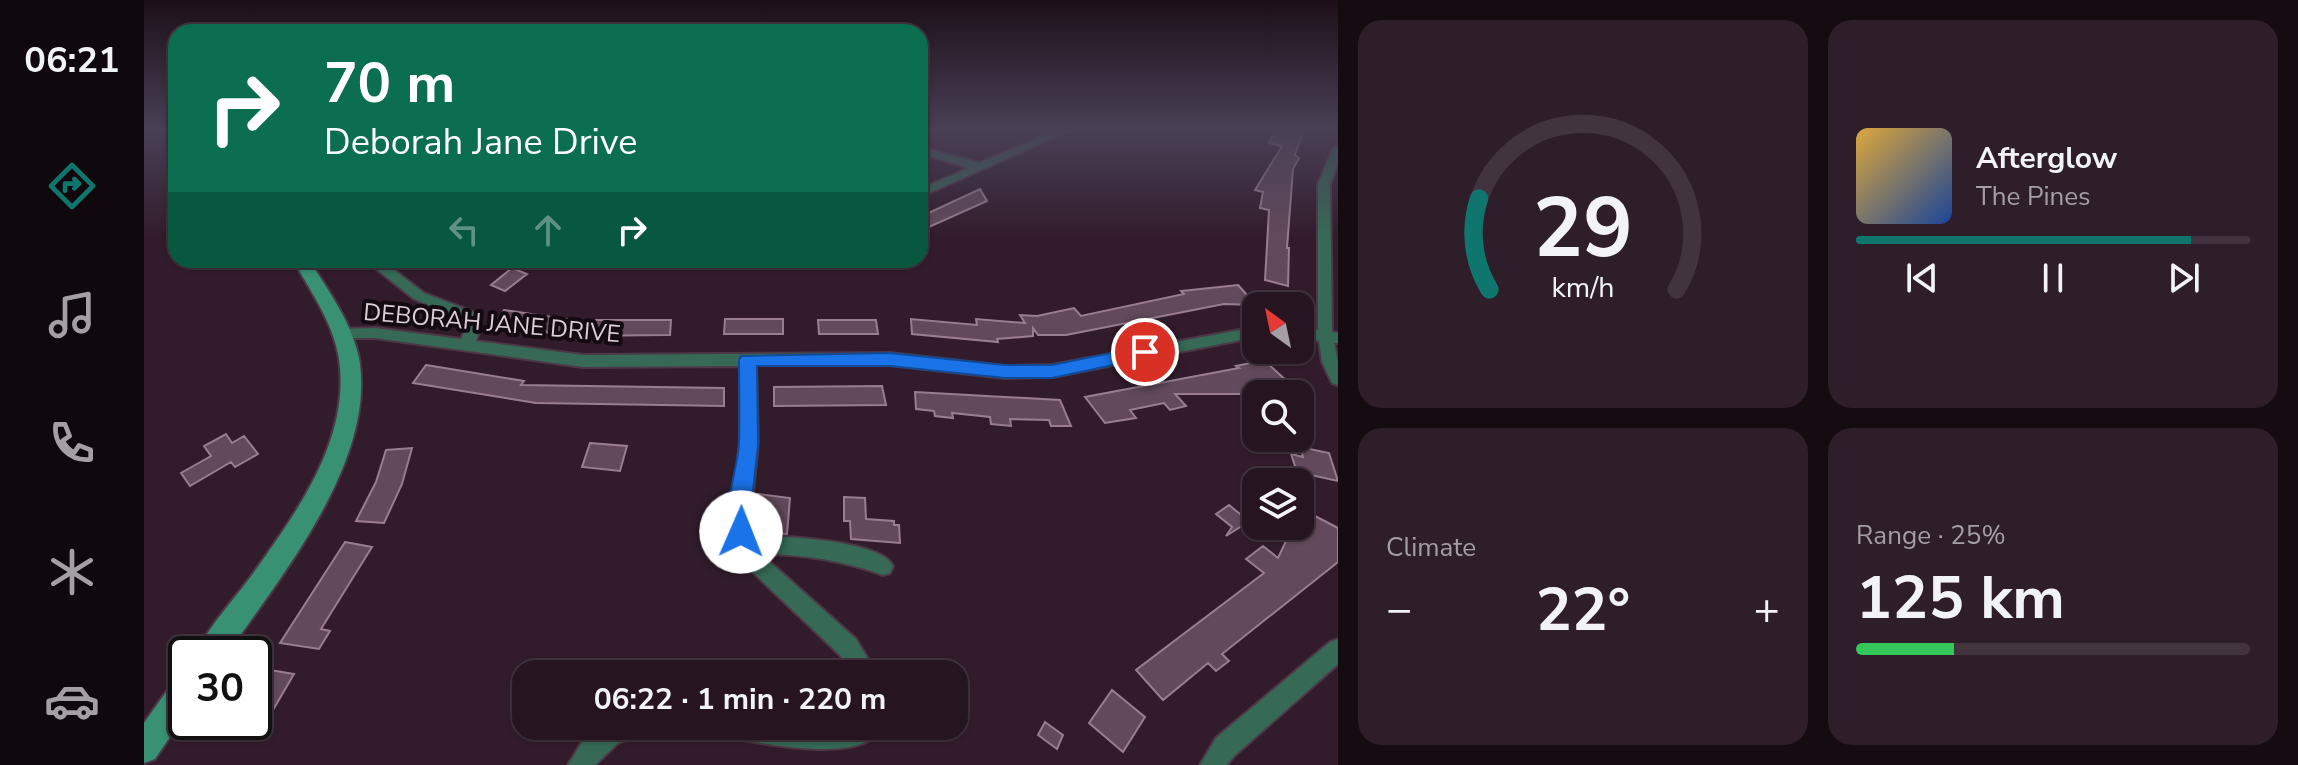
<!DOCTYPE html>
<html lang="en">
<head>
<meta charset="utf-8">
<style>
  body { margin:0; font-family:"Nunito Sans",sans-serif; background:#2e1e2a; color:#f1f3f6; height:100vh; display:flex; flex-direction:column; font-size:30px; white-space:nowrap }
  * { box-sizing:border-box; margin:0 }
  p { font-size:26px; color:#a49fa5 }
  .icon { flex:none; width:44px; height:44px; fill:none; stroke:currentColor; stroke-width:2; stroke-linecap:round; stroke-linejoin:round }
  .map { position:relative; flex:1; overflow:hidden }
  .side { display:flex; flex-direction:column; gap:20px; padding:20px; background:#150c12; width:960px }
  .side>* { flex:none }
  .hud { position:absolute; left:24px; top:24px; width:760px; height:244px; border-radius:24px; box-shadow:0 2px 6px #0004,0 0 0 2px #42343f; background:#0b6e4f; color:#fff; overflow:hidden }
  .needle { width:52px; rotate:327deg }
  .fabs { position:absolute; left:1098px; top:292px; display:grid; gap:16px }
  .fabs a { display:grid; place-items:center; width:72px; height:72px; border-radius:16px; background:#261521; box-shadow:0 2px 6px #0004,0 0 0 2px #42343f; font-size:40px }
  .speed { position:absolute; left:24px; top:636px; display:flex; gap:16px; font-size:40px; font-weight:700; text-align:center }
  .speed>* { display:grid; place-content:center; width:104px; height:104px; border-radius:50%; background:#261521; box-shadow:0 2px 6px #0004,0 0 0 2px #42343f; line-height:1 }
  .speed .limit { border:4px solid #111; border-radius:12px; background:#fff; color:#111 }
  .pin { position:absolute; display:grid; place-items:center; width:68px; height:68px; color:#fff; margin:-34px; border:4px solid #fff; border-radius:50%; box-shadow:0 2px 8px #0007 }
  .me { position:absolute; width:88px; margin:-44px; rotate:1deg; stroke-linejoin:round; filter:drop-shadow(0 0 6px #0008) }
  .turn { display:flex; align-items:center; gap:28px; height:168px; padding:0 24px; font-size:36px }
  .turn .icon { width:104px; height:104px; stroke-width:2.5 }
  .turn b { display:block; font-size:56px; line-height:68px }
  .lanes { display:flex; align-items:center; height:76px; padding:0 24px; background:#0003; justify-content:center; gap:40px; direction:ltr }
  .lanes .off { opacity:.35 }
  .big { font-size:60px; font-weight:700; line-height:1.1 }
  .side .tile { flex:1; display:flex; flex-direction:column; justify-content:center; gap:12px; min-width:0; padding:0 28px; border-radius:24px; background:#2e1e2a }
  .side .dial { align-items:center; gap:0 }
  .dial svg { height:208px; overflow:visible; fill:none; stroke:#42343f; stroke-width:7; stroke-linecap:round; text-anchor:middle }
  .dial text { fill:#f1f3f6; stroke:none }
  .song { display:flex; align-items:center; gap:24px }
  .cover { width:96px; height:96px; border-radius:12px; background:linear-gradient(135deg,hsl(40 70% 55%),hsl(220 70% 35%)) }
  .played { height:8px; border-radius:4px; background:linear-gradient(90deg,#0f766e 85%,#42343f 85%) }
  .keys { display:flex; justify-content:space-around; direction:ltr }
  .heat { display:flex; justify-content:space-between; align-items:center; font-size:44px; direction:ltr }
  .charge { height:12px; border-radius:6px; background:linear-gradient(90deg,#34c759 25%,#42343f 0) }
  .side .tiles { flex:1; display:grid; gap:20px; grid-template-columns:repeat(2,1fr) }
  .trip { position:absolute; left:368px; top:660px; width:456px; height:80px; border-radius:24px; background:#261521; box-shadow:0 2px 6px #0004,0 0 0 2px #42343f; font-weight:700; line-height:80px; text-align:center }
  main { display:flex; flex:1; min-height:0 }
  .tab-bar { display:flex; flex-direction:column; width:144px; justify-content:space-around; align-items:center; background:#0f080d; color:#a49fa5 }
  .tab-bar .icon { width:56px; height:56px }
  .tab-bar .selected { color:#0f766e }
  .tab-bar b { font-size:36px; color:#f1f3f6 }
  .map>svg:first-child { display:block }
  .building { fill:#62495b; stroke:#997e90; stroke-width:2 }
  .lines { fill:none; stroke-linecap:round; stroke-linejoin:round }
  .street-casing { stroke:#4d3847; stroke-width:4 }
  .secondary-casing { stroke:#4d3847; stroke-width:4 }
  .street { fill:#366a56; fill-rule:evenodd }
  .secondary { fill:#379172; fill-rule:evenodd }
  .route { fill:#1a73e8; stroke:#114b97; stroke-width:2 }
  .labels { text-anchor:middle; stroke-width:8; stroke-linejoin:round; paint-order:stroke }
  .street-label { font-size:24px; fill:#dccdd7; stroke:#140a11 }
</style>
</head>
<body>
<main>
<nav class="tab-bar">
<b>06:21</b>
<svg class="icon selected" aria-label="directions" viewBox="0 0 24 24"><path d="M12 3l9 9-9 9-9-9zM9 14v-3h6M13 9l2 2-2 2"/></svg>
<svg class="icon" aria-label="music" viewBox="0 0 24 24"><path d="M9 18V5l10-2v13"/><circle cx="6" cy="18" r="3"/><circle cx="16" cy="16" r="3"/></svg>
<svg class="icon" aria-label="phone" viewBox="0 0 24 24"><path d="M5 4h4l2 5-3 2q2 4 5 5l2-3 5 2v4C11 20 4 13 5 4z"/></svg>
<svg class="icon" aria-label="climate" viewBox="0 0 24 24"><path d="M12 3v18M4 7l16 10M4 17L20 7"/></svg>
<svg class="icon" aria-label="car" viewBox="0 0 24 24"><path d="M5 17H2v-5l4-1 3-4h7l3 4 3 1v5h-3M9 17h6M6 11h13"/><circle cx="7" cy="17" r="2"/><circle cx="17" cy="17" r="2"/></svg>
</nav>
<div class="map">
<svg width="1194" height="765" viewBox="0 0 1194 765">
  <rect width="100%" height="100%" fill="#321c2c"/>
  <path class="building" d="M1131,130H1160L1151,155L1155,158L1149,169L1143,248H1145L1144,286L1121,280L1125,210L1116,208L1119,192L1111,190L1138,146L1125,143Z
    M836,189L843,201L776,231V217Z
    M368,268L383,274L361,291L347,285Z
    M1094,285L1112,305L1080,304L922,335H894L889,328V336L853,339L854,342L768,334L767,319L833,325L832,319L881,323L876,315L893,316L930,308L937,316L1040,294L1037,291Z
    M360,310L448,323L449,320H527L526,335L425,336L350,324Z
    M581,319H639V334H580Z
    M674,320H732L734,334H675Z
    M1120,360L1145,383L1124,387L1131,394H1031L1042,406L1026,410L1020,403L986,410L992,418L961,423L941,397L1095,368L1092,366Z
    M282,365L380,381L377,385L580,388V406L392,403L269,383Z
    M738,386L742,405L630,406V387Z
    M771,392L916,400L927,426H907L905,420L866,419L867,426L847,424L846,417L808,413L809,418L791,416L790,411L772,409Z
    M82,434L88,443L100,436L114,454L91,467L87,462L46,486L37,473L67,456L60,446Z
    M446,443L483,446L476,471L438,467Z
    M1156,447L1185,453L1194,481L1153,472L1147,454L1159,457Z
    M268,448L258,484L240,523L212,521L232,482L242,450Z
    M1112,489V517L1082,536L1088,527L1072,514L1085,505L1096,514Z
    M614,494L646,498L643,534L612,533Z
    M700,497L721,498L722,519L750,521V525H755L756,543L707,539L706,521H700Z
    M1171,516L1194,528V562L1078,654L1085,661L1072,671L1064,663L1019,700L992,670L1120,573L1102,559L1119,546L1134,558L1149,526H1156V518L1168,524Z
    M201,542L228,547L177,629L186,631L175,649L136,643Z
    M120,669L150,674L122,722L110,720V686Z
    M968,690L1001,717L979,752L945,723Z
    M901,722L919,735L913,749L894,735Z"/>
  <g class="lines">
    <defs>
      <path id="street" d="M913,130H927L776,197V189L825,168L776,153V147L835,163Z
        M1194,146V163L1186,184L1188,332L1194,333V343H1190L1194,362V385L1188,383L1178,362L1175,341L1156,338V328L1174,330V184L1189,149Z
        M221,260H237L280,293L332,313L336,328L332,341L439,355L746,353L861,366L908,365L1112,327V337L908,377L861,378L746,365H612L614,442L607,512L609,536C636,536 737,540 749,566L746,573L739,575C701,561 658,554 617,554L712,639L733,674H709L696,655L596,560L593,554L588,512L596,442V366L439,367L231,338H193L191,334L193,330L198,329L231,328L317,339L322,328L320,319L270,299Z
        M1194,639V664L1090,756L1083,765H1056L1072,738L1186,642Z
        M457,726H502L498,734L474,743L451,765H424L438,742Z
        M576,726H739C722,765 622,744 588,738L580,734Z"/>
      <path id="secondary" d="M149,260H165C184,290 208,323 215,358C233,460 137,576 83,654H52C64,627 87,603 105,579C150,516 207,441 195,359C190,324 166,290 149,260Z
        M42,674V713L11,759L0,763V723L32,678Z"/>
    </defs>
    <use href="#street" class="street-casing"/>
    <use href="#secondary" class="secondary-casing"/>
    <use href="#street" class="street"/>
    <use href="#secondary" class="secondary"/>
  </g>
  <linearGradient id="sky" x2="0" y2="1"><stop stop-color="#1c0f18"/><stop offset="0.55" stop-color="#494056"/><stop offset="1" stop-color="#494056" stop-opacity="0"/></linearGradient>
  <rect width="1194" height="237" fill="url(#sky)"/>
  <path class="route" d="M1001,346L1007,348L1010,352L1007,357L908,378H861L746,366H613L614,445L608,499V532L605,539L597,541L589,539C577,511 593,472 595,444C596,416 595,388 595,360L597,356L746,353L861,365H908Z"/>
  <g class="labels">
    <g class="street-label">
      <text transform="translate(348 323) rotate(5)" y="8">DEBORAH JANE DRIVE</text>
    </g>
  </g>
</svg>
<div class="fabs">
<a><svg class="needle" viewBox="-14 -14 28 28"><path d="M0-13l5 13h-10z" fill="#e53935"/><path d="M0 13l5-13h-10z" fill="#a49fa5"/></svg></a>
<a><svg class="icon" aria-label="search" viewBox="0 0 24 24"><circle cx="10" cy="10" r="6"/><path d="M15 15l6 6"/></svg></a>
<a><svg class="icon" aria-label="layers" viewBox="0 0 24 24"><path d="M12 4l9 5-9 5-9-5zM3 14l9 5 9-5"/></svg></a>
</div>
<div class="speed"><div class="limit">30</div></div>
<div class="pin" style="left:1001px;top:352px;background:#d93025"><svg class="icon" aria-label="arrive" viewBox="0 0 24 24"><path d="M6 21V4h12l-3 4 3 4H6"/></svg></div>
<svg class="me" style="left:597px;top:532px" viewBox="-20 -20 40 40"><circle r="19" fill="#fff"/><path d="M0-13L10 11 0 6-10 11z" fill="#1a73e8"/></svg>
<div class="trip">06:22 · 1 min · 220 m</div>
<div class="hud">
<div class="turn"><svg class="icon" aria-label="right" viewBox="0 0 24 24"><path d="M7 20v-9h11M14 6l5 5-5 5"/></svg><div><b>70 m</b>Deborah Jane Drive</div></div>
<div class="lanes"><svg class="icon off" aria-label="left" viewBox="0 0 24 24"><path d="M17 20v-9H6M10 6l-5 5 5 5"/></svg><svg class="icon off" aria-label="ahead" viewBox="0 0 24 24"><path d="M12 20V5M6 11l6-6 6 6"/></svg><svg class="icon" aria-label="right" viewBox="0 0 24 24"><path d="M7 20v-9h11M14 6l5 5-5 5"/></svg></div>
</div>
</div>
<section class="side">
<div class="tiles">
<div class="tile dial"><svg viewBox="0 0 100 80">
<path d="M14 69A42 42 0 1 1 86 69"/>
<path d="M14 69A42 42 0 0 1 10 34" stroke="#0f766e"/>
<text x="50" y="56" font-size="32" font-weight="700">29</text>
<text x="50" y="72" font-size="11">km/h</text>
</svg></div>
<div class="tile">
<div class="song"><i class="cover"></i><div><b>Afterglow</b><p>The Pines</p></div></div>
<div class="played"></div>
<div class="keys"><svg class="icon" aria-label="previous" viewBox="0 0 24 24"><path d="M18 5L8 12l10 7zM5 5v14"/></svg><svg class="icon" aria-label="pause" viewBox="0 0 24 24"><path d="M8 5v14M16 5v14"/></svg><svg class="icon" aria-label="next" viewBox="0 0 24 24"><path d="M6 5l10 7-10 7zM19 5v14"/></svg></div>
</div>
<div class="tile"><p>Climate</p>
<div class="heat"><a>−</a><b class="big">22°</b><a>+</a></div>
</div>
<div class="tile"><p>Range · 25%</p><b class="big">125 km</b><div class="charge"></div></div>
</div>
</section>
</main>
</body>
</html>
